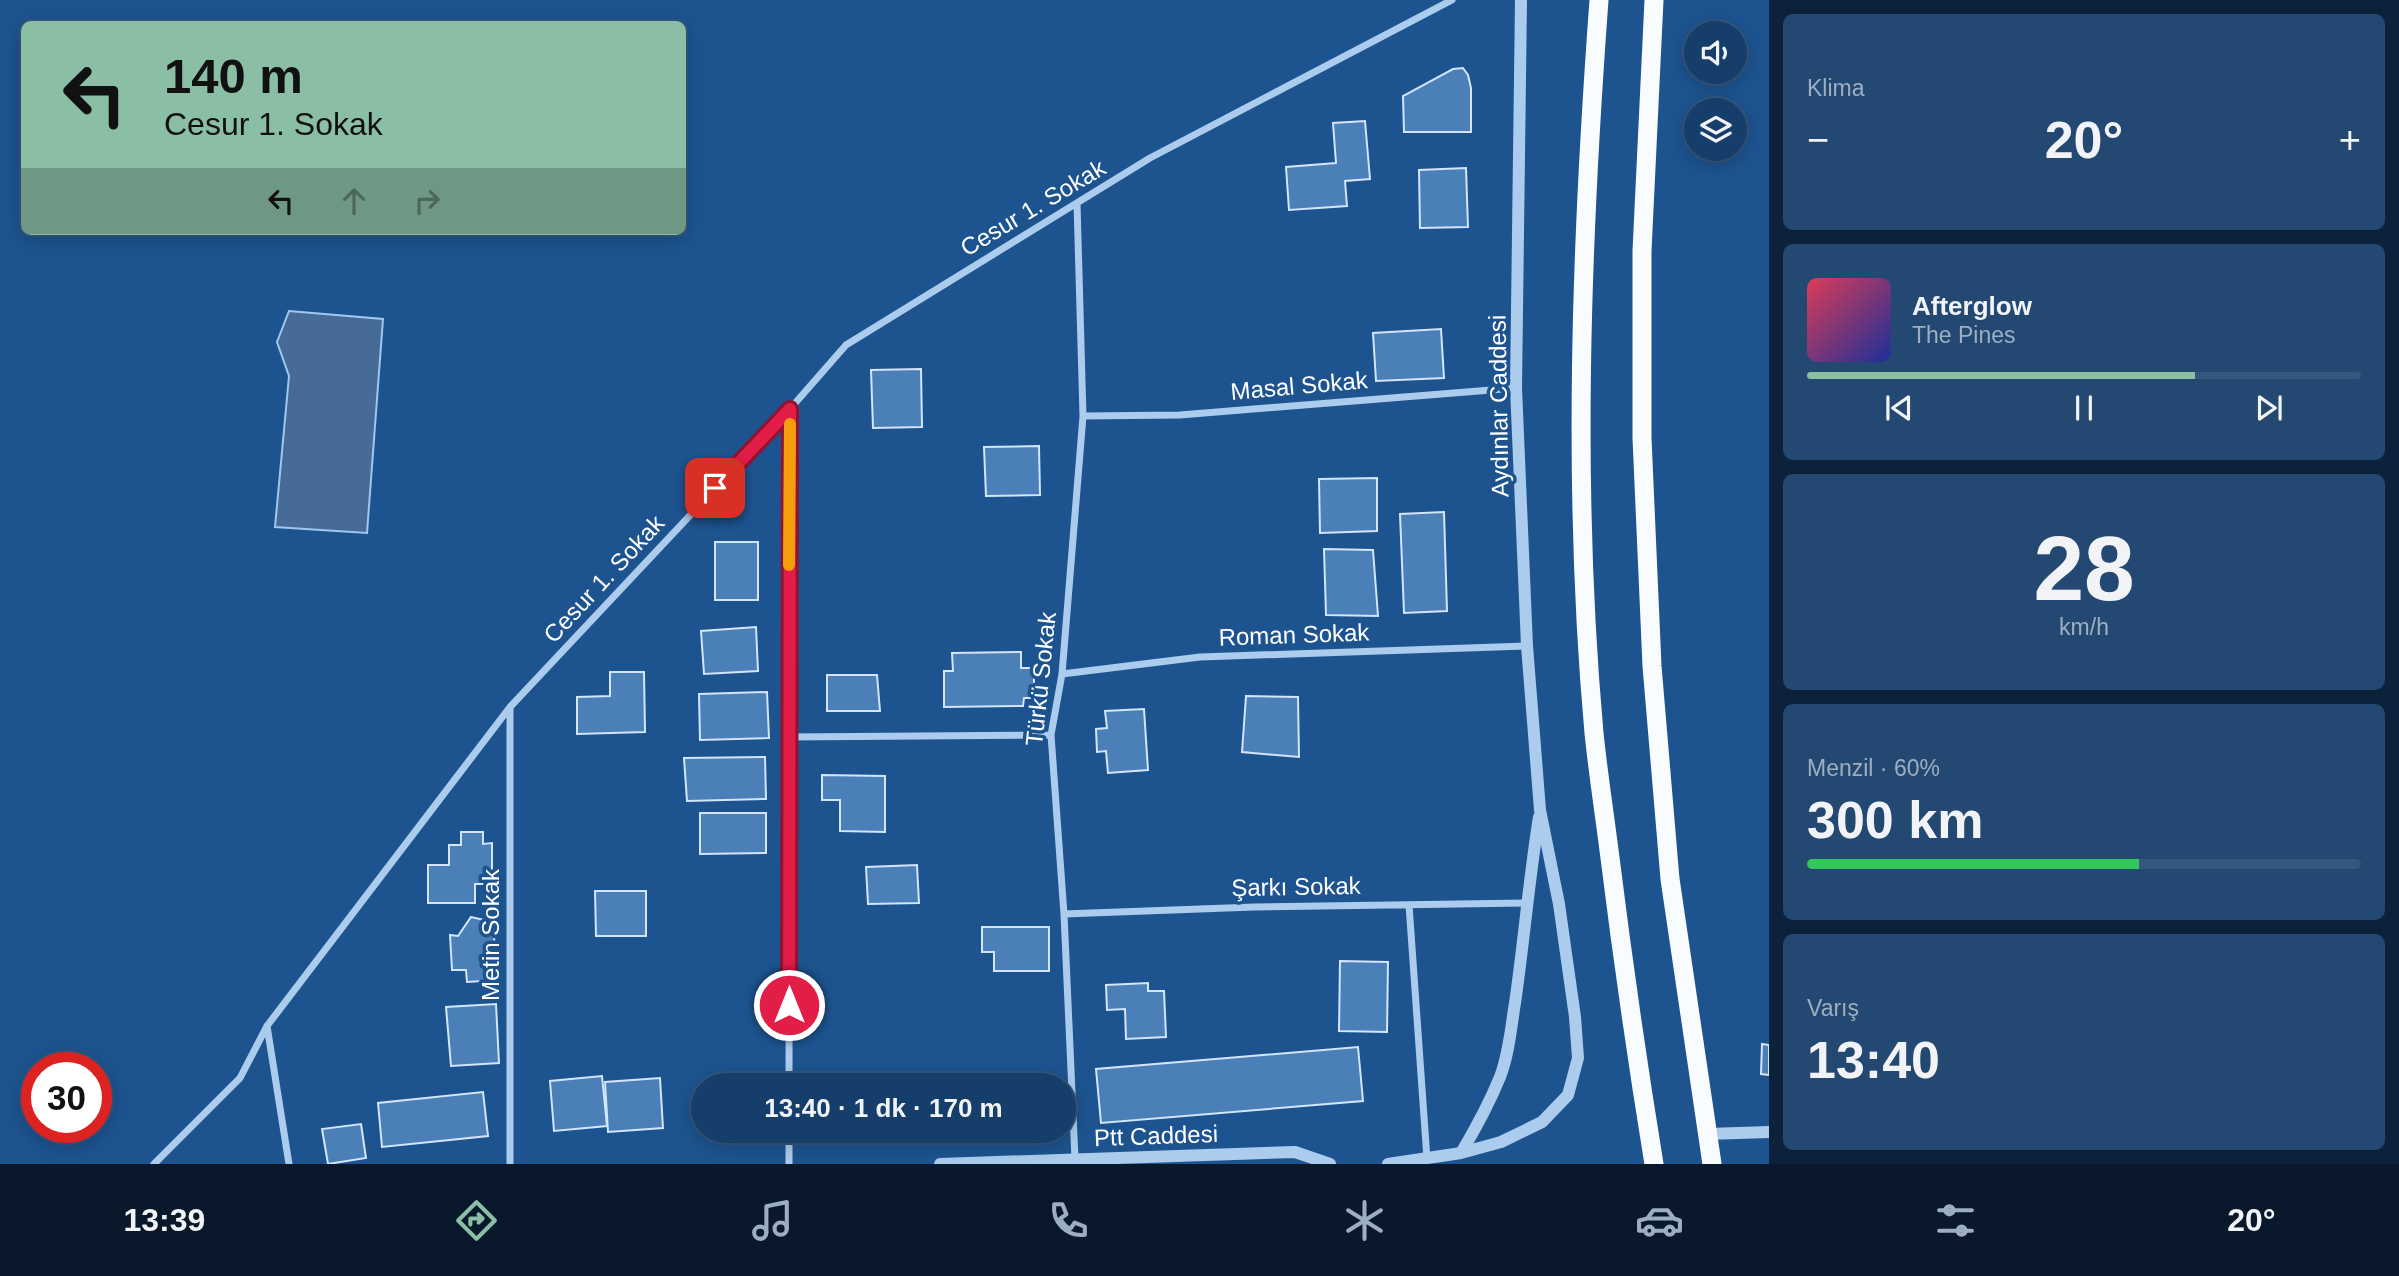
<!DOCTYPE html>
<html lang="tr">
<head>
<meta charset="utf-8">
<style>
  body { margin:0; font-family:Arial,sans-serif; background:#234973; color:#f1f3f6; height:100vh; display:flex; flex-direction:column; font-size:26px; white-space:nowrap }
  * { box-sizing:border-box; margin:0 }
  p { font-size:23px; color:#9eaec1 }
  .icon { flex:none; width:38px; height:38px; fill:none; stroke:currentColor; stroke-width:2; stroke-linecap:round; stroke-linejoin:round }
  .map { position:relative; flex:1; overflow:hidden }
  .side { display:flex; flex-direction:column; gap:14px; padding:14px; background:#0c223b; width:630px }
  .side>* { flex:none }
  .hud { position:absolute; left:21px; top:21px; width:665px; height:214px; border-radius:10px; box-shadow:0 4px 18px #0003,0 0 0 2px #35577e; background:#8abfa5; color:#111; overflow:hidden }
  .fabs { position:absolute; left:1684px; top:21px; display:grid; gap:14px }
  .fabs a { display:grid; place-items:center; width:63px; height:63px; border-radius:50%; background:#163e6b; box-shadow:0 4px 18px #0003,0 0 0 2px #35577e; font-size:35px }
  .speed { position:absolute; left:21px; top:1052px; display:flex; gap:14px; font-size:35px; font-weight:700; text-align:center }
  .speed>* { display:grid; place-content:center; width:91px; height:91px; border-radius:50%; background:#163e6b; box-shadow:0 4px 18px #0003,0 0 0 2px #35577e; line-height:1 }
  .speed .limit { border:10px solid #d22; background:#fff; color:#111 }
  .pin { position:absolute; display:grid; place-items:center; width:60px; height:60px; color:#fff; margin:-30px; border-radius:14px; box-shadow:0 4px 10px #0006 }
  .me { position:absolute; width:77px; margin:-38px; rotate:0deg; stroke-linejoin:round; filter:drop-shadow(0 0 5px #0008) }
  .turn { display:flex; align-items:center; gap:24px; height:147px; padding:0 28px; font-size:32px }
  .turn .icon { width:91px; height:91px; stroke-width:2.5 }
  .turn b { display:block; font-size:49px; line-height:60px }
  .lanes { display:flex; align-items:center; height:66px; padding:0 28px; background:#0003; justify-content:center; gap:35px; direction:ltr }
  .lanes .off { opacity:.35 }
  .big { font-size:52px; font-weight:600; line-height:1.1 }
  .side .widget { flex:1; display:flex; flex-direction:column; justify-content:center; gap:10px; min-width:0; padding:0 24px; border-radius:10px; background:#234973 }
  .side .dial { align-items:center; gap:0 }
  .dial b { font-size:91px; line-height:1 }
  .song { display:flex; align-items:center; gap:21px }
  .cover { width:84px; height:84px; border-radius:10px; background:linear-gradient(135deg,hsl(350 70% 55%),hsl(230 70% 35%)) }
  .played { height:7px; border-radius:4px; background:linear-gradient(90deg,#8abfa5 70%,#35577e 70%) }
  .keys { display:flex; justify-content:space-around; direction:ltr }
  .heat { display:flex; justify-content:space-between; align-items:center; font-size:38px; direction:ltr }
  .charge { height:10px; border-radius:5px; background:linear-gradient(90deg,#34c759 60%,#35577e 0) }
  .trip { position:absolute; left:691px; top:1073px; width:385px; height:70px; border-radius:35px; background:#163e6b; box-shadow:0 4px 18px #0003,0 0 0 2px #35577e; font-weight:600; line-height:70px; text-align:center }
  .tabs { display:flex; height:112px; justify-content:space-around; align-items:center; background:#09192b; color:#9eaec1 }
  .tabs .icon { width:49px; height:49px }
  .tabs .active { color:#8abfa5 }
  .tabs b { font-size:32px; color:#f1f3f6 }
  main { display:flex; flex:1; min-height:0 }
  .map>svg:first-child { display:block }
  .water { fill:#456b96; stroke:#a0c7ef; stroke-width:2 }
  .building { fill:#4a7fb8; stroke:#d2e5fa; stroke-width:2 }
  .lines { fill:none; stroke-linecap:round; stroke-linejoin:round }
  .minor { stroke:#accced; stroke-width:7 }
  .tertiary { stroke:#accced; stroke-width:12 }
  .trunk { stroke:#f9fcff; stroke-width:19 }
  .route-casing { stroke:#92132f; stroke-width:18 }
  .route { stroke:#e11d48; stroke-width:12 }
  .slow { stroke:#f59e0b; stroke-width:12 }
  .labels { text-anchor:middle; stroke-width:7; stroke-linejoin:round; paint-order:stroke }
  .street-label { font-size:24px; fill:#fff; stroke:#1d538f }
</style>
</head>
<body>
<main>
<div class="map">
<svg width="1769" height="1164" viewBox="0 0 1769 1164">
  <rect width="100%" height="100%" fill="#1d538f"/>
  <path class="water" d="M289,311L383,319L367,533L275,527L289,376L277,342Z"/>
  <path class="building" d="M1463,68L1468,75L1471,88V132H1404L1403,96L1453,69Z
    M1365,121L1370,179L1345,181L1347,206L1289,210L1286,167L1336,163L1333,123Z
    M1466,168L1468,227L1420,228L1419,170Z
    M1441,329L1444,378L1376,381L1373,333Z
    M921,369L922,427L873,428L871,370Z
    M1039,446L1040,495L986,496L984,447Z
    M1377,478V531L1320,533L1319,479Z
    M1444,512L1447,611L1404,613L1400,514Z
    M715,542H758V600H715Z
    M1324,549L1373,550L1378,616L1326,615Z
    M756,627L758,671L704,674L701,631Z
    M1021,652V668H1034V698H1024L1023,706L944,707V671H953L952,653Z
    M610,672H644L645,732L577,734V697L610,696Z
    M827,675H877L880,711H827Z
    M767,692L769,738L700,740L699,694Z
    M1246,696L1298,697L1299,757L1242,752Z
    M1144,709L1148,770L1108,773L1106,751L1097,752L1096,729L1107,728L1105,711Z
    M765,757L766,799L687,801L684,758Z
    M822,775L885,776V832L840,831V800H822Z
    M700,813H766V853L700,854Z
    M461,832H483V844L492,843V884H475V903H428V865H449V845H461Z
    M917,865L919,903L868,904L866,867Z
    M595,891H646V936H596Z
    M471,917L493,922L497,980L467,982L466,970H452L450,935L458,936Z
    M982,927H1049V971H994V952H982Z
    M1340,961L1388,962L1387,1032L1339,1031Z
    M1148,983V991H1164L1166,1037L1126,1039L1125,1009L1107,1010L1106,985Z
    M496,1004L499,1063L451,1066L446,1007Z
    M1762,1044L1769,1045V1075L1761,1074Z
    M1358,1047L1363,1101L1101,1123L1096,1069Z
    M602,1076L607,1126L554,1131L550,1081Z
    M660,1078L663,1128L608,1132L605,1082Z
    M769,1078L770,1083H777V1085H735V1080Z
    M483,1092L488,1136L382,1147L378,1103Z
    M361,1124L366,1158L328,1164L322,1129Z"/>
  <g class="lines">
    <path class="minor" d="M1083,416L1180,415L1516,388
      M1062,674L1200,657L1527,646
      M788,737L1051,735
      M1409,905L1427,1159
      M1064,914L1254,907L1528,903
      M267,1026L289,1164
      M789,1085L790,409
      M789,1130V1164
      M1075,1159L1064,914L1051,735L1062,674L1083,416L1077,203
      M154,1164L240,1078L267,1026L510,707L790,409L846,345L1150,158L1452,0
      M510,1164V707"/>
    <path class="tertiary" d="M1707,1134L1769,1132
      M1461,1153C1476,1128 1489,1104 1500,1077C1509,1054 1511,1027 1515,1003C1524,941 1529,879 1539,817
      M940,1164L1295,1152L1330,1164
      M1388,1164L1461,1153L1501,1142L1542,1122L1568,1095L1578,1058L1575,1017L1559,904L1540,810L1527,646L1516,388L1521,0"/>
    <path class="trunk" d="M1599,0C1581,244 1572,489 1594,733C1598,772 1604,811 1609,850C1622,955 1637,1060 1654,1164
      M1654,0L1642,251V438L1652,666L1670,879L1712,1164"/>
  </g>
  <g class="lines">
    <defs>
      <path id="route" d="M715,488L790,409L789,1005"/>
    </defs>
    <use href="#route" class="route-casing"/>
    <use href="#route" class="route"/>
    <path class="slow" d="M789,565L790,424"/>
  </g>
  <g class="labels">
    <g class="street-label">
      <text transform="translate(1033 208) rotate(-31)" y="8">Cesur 1. Sokak</text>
      <text transform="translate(1299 386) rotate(-5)" y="8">Masal Sokak</text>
      <text transform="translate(1499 406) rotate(-91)" y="8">Aydınlar Caddesi</text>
      <text transform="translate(604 579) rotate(-47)" y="8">Cesur 1. Sokak</text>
      <text transform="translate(1294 635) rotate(-2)" y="8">Roman Sokak</text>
      <text transform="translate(1041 679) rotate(-84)" y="8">Türkü Sokak</text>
      <text transform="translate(1296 887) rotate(-1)" y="8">Şarkı Sokak</text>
      <text transform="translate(491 935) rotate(-90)" y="8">Metin Sokak</text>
      <text transform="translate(1156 1136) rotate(-2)" y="8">Ptt Caddesi</text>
    </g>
  </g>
</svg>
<div class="fabs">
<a><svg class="icon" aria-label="sound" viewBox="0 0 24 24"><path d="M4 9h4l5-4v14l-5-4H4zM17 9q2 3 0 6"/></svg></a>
<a><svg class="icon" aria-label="layers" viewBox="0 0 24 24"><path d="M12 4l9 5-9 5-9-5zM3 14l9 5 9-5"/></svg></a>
</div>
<div class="speed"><div class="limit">30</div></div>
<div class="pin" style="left:715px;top:488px;background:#d93025"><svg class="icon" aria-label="arrive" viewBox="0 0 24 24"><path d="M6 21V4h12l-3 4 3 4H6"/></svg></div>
<svg class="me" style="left:789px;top:1005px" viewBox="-20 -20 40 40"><circle r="17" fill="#e11d48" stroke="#fff" stroke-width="3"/><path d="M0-11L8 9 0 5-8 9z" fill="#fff"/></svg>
<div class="trip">13:40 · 1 dk · 170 m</div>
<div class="hud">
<div class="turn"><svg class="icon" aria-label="left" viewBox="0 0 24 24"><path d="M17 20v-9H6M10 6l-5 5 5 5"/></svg><div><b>140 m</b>Cesur 1. Sokak</div></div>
<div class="lanes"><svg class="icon" aria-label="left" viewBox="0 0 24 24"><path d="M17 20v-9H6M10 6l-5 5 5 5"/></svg><svg class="icon off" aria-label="ahead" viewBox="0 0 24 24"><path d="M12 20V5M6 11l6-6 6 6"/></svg><svg class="icon off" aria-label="right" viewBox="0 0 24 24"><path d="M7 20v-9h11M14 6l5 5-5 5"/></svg></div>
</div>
</div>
<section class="side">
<div class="widget"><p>Klima</p>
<div class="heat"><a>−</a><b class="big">20°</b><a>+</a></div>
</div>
<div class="widget">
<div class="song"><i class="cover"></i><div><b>Afterglow</b><p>The Pines</p></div></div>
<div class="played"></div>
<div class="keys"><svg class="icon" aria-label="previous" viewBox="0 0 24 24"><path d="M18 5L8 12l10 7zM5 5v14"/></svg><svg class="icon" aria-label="pause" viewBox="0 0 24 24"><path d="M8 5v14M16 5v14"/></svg><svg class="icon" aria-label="next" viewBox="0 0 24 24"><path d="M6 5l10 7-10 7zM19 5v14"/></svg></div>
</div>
<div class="widget dial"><b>28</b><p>km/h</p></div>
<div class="widget"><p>Menzil · 60%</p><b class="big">300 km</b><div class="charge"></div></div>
<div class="widget"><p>Varış</p><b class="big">13:40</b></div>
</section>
</main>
<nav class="tabs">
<b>13:39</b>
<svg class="icon active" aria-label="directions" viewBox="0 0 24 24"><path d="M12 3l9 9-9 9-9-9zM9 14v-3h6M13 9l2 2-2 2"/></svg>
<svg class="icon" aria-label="music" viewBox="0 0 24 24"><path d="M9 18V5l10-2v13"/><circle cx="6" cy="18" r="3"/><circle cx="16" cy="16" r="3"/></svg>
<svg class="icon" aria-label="phone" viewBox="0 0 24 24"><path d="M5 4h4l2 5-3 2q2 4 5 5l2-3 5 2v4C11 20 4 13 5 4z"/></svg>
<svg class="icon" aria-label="climate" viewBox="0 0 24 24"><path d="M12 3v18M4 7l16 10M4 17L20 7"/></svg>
<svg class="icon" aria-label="car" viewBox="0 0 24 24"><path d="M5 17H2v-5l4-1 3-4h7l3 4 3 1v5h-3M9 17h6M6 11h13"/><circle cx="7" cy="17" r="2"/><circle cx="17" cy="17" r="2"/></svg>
<svg class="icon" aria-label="filters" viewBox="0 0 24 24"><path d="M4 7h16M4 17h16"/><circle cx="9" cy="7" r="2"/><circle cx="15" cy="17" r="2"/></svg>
<b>20°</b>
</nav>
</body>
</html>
